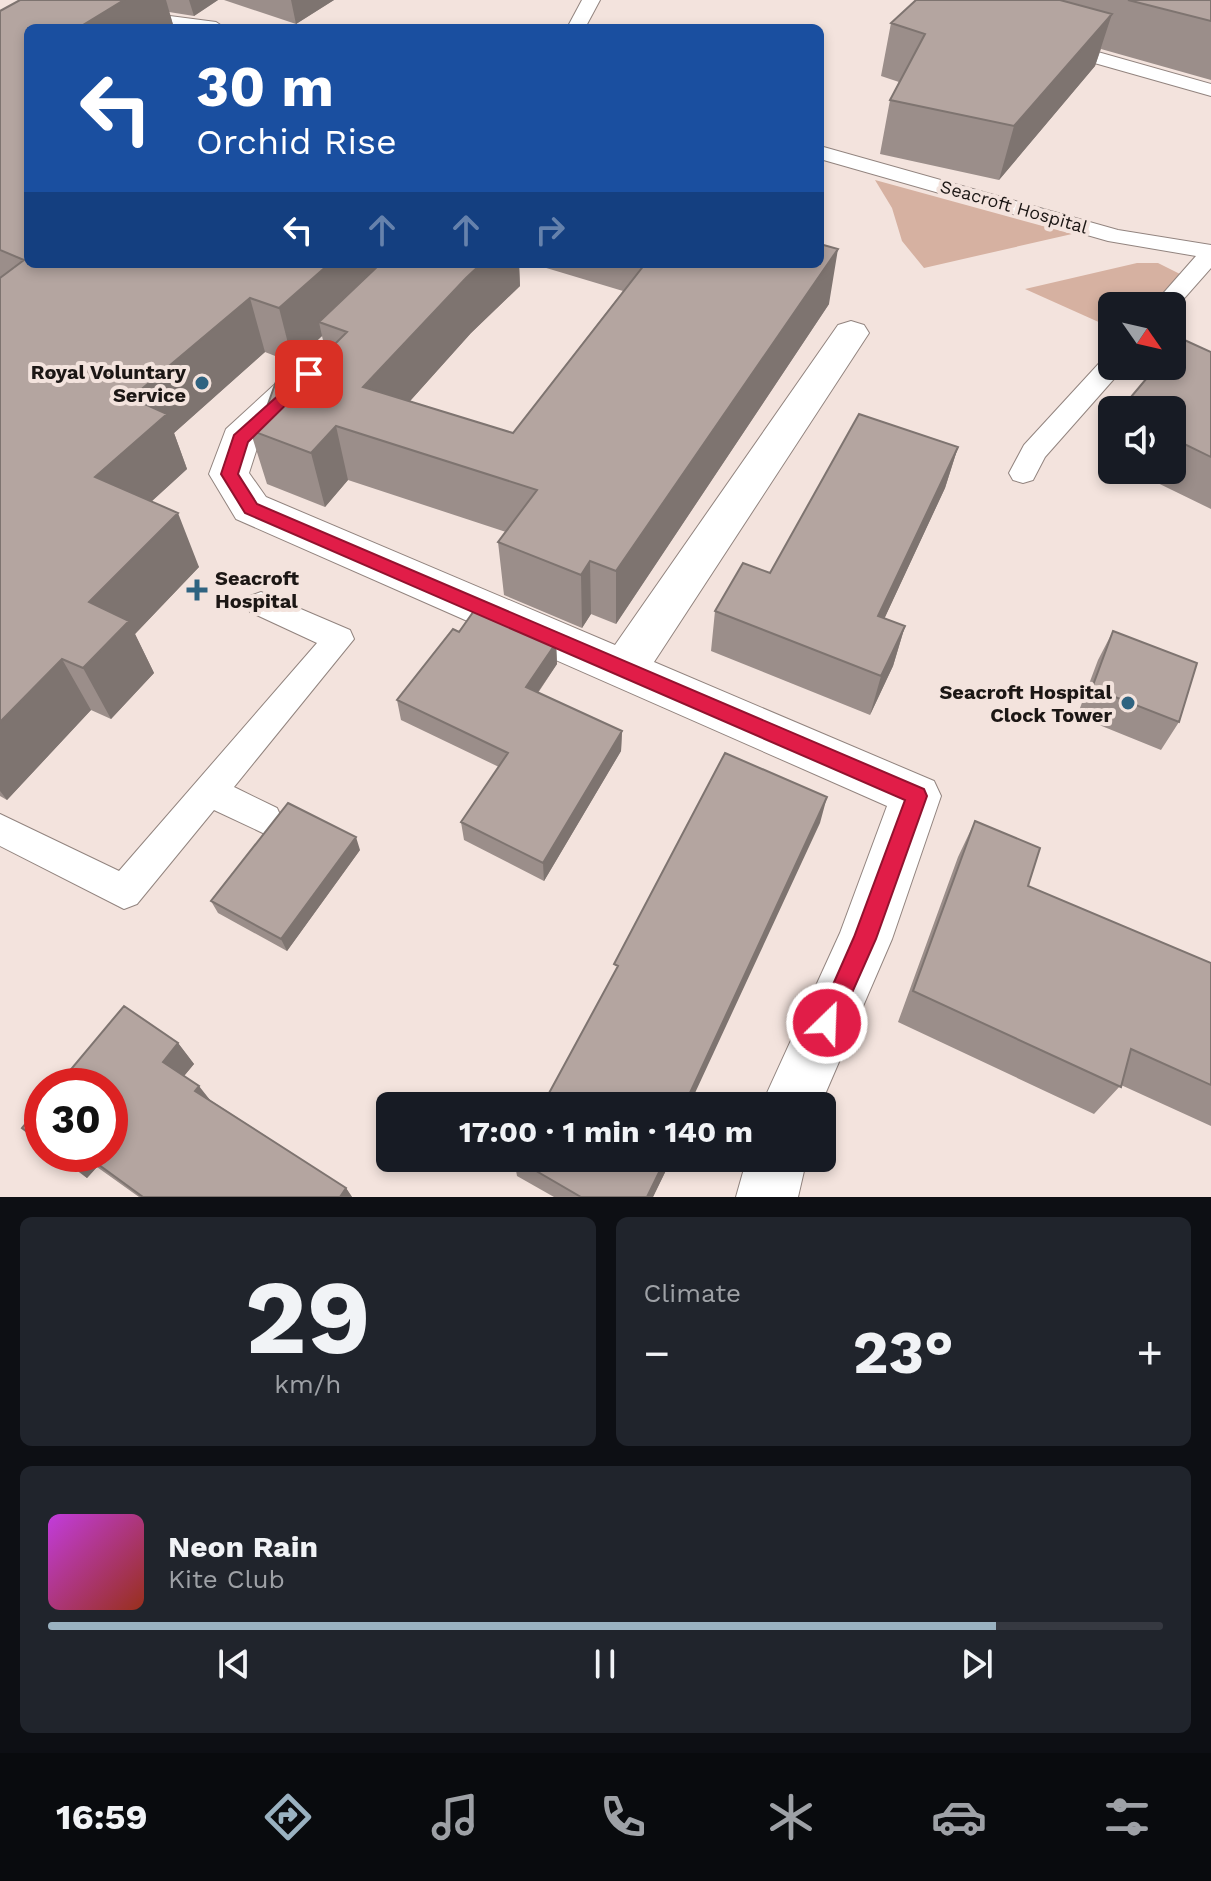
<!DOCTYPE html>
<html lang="en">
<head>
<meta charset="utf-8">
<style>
  body { margin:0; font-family:"Work Sans",sans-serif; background:#20242c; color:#f1f3f6; height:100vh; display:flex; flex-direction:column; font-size:30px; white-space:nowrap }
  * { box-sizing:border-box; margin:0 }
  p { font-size:26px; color:#9ea1a6 }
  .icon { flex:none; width:44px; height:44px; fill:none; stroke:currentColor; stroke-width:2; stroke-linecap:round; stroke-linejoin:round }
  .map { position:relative; height:1197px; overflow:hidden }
  .sheet { display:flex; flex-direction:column; gap:20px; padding:20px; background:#0d0f14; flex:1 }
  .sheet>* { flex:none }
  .guide { position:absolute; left:24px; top:24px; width:800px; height:244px; border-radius:12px; box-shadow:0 4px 12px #0003; background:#1a4fa0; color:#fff; overflow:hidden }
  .needle { width:52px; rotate:124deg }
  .fabs { position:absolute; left:1098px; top:292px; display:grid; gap:16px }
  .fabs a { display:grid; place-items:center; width:88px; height:88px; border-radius:12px; background:#171b24; box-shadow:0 4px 12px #0003; font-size:40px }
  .speed { position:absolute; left:24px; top:1068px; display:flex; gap:16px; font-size:40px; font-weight:700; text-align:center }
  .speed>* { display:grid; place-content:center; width:104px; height:104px; border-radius:50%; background:#171b24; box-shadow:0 4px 12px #0003; line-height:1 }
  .speed .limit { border:12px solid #d22; background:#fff; color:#111 }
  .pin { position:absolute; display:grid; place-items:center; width:68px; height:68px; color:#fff; margin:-34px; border-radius:16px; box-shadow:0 4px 12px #0006 }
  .me { position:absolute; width:88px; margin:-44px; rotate:24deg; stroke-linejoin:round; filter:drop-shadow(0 0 6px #0008) }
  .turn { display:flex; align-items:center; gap:28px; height:168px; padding:0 40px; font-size:36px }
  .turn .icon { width:104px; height:104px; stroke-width:2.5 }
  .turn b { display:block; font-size:56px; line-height:68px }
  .lanes { display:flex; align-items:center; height:76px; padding:0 40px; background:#0003; justify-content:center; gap:40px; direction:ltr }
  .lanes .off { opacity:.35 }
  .big { font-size:60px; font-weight:700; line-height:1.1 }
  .sheet .tile { flex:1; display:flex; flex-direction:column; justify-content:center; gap:12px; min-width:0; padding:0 28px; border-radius:12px; background:#20242c }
  .sheet .dial { align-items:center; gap:0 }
  .dial b { font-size:104px; line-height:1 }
  .song { display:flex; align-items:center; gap:24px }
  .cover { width:96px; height:96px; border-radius:12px; background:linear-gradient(135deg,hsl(290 70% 55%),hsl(10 70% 35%)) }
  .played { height:8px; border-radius:4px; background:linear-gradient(90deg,#9ab2c1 85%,#363941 85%) }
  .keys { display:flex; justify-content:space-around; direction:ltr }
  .heat { display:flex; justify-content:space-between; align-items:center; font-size:44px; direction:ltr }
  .sheet .tiles { flex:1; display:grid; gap:20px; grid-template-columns:1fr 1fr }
  .tile:last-child { grid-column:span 2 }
  .trip { position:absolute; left:376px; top:1092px; width:460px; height:80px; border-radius:12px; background:#171b24; box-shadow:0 4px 12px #0003; font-weight:700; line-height:80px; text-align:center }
  .menu { display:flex; height:128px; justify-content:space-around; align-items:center; background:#090b0e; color:#9ea1a6 }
  .menu .icon { width:56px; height:56px }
  .menu .active { color:#9ab2c1 }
  .menu b { font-size:36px; color:#f1f3f6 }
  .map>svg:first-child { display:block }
  .green { fill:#d6b1a1 }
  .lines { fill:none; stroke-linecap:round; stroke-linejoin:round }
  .service-casing { stroke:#92847f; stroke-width:2 }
  .minor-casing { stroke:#92847f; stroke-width:2 }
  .service { fill:#fff; fill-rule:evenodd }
  .minor { fill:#fff; fill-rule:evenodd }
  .wall { fill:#9b8e8a }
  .shaded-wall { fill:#7e7470 }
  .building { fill:#b4a5a0; stroke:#7e7470; stroke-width:2 }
  .route { fill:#e11d48; stroke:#92132f; stroke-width:2 }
  .poi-dot { fill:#2f6380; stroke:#f3e3dd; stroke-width:3 }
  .labels { text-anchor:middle; stroke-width:8; stroke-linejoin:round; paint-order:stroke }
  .far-street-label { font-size:18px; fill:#1c1715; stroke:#f3e3dd }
  .poi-label { font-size:20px; font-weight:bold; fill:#1c1715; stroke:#f3e3dd; text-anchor:end }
</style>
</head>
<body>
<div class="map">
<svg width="1211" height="1197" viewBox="0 0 1211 1197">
  <rect width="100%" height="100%" fill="#f3e3dd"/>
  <path class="green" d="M875,180L1072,234L924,268L902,241L892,208Z
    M1137,263H1158L1182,275L1149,306H1112V328L1025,289Z"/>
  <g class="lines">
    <defs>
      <path id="service" d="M73,0H101L139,12L216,22L225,28C191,28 96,24 73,0Z
        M582,0H600L585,28H567Z
        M1059,41L1211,84V96L1052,51L1049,47Z
        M820,146L1118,230L1211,245V268L1173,311L1172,306H1152L1196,256L1108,241L820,159Z
        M1112,357V366H1124L1121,371L1045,457L1033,480L1023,483L1013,480L1009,473L1024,445L1103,359Z
        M261,592L350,630L354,639L234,787L277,808L282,819L277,830L265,834L214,810L137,904L124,909L0,846V814L119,871L317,643L250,612L246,604L250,596Z"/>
      <path id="minor" d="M851,321L864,325L869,333L654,662L934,781L941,796L892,939L820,1106H761L840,933L887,806L236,519L209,474L226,429L285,375L298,371L311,375L317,384L311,393L258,445L249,473L266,497L615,645L838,325Z
        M747,1158H807L798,1197H736Z"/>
    </defs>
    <use href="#service" class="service-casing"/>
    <use href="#minor" class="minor-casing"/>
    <use href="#service" class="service"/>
    <use href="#minor" class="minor"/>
  </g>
  <path class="wall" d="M20,0H218L194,16L169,12L174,28H28V264H519L520,286L471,333L410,401L513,433L623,291L533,264H820L829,304L616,624L591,614L582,628L504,595L498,542L506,532L348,480L325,507L267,484L250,430L270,410L268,404L309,370L326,353L322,336L293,363L265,352L174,433L187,469L151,502L199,567L135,634L154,673L111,719L91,710L7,800L0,796V11Z
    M224,0H334L296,24Z
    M916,0H1211V80L1101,49L1095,66L999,180L880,154L890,100L899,82L881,76L891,23Z
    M1211,352V509L1131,470H1172V410Z
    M1112,426V461L1100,455Z
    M958,447L945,488L884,619L905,626L893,666L870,715L711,651L715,611Z
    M1113,631L1179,722L1161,750L1077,716L1098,660Z
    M459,632L556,643L557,664L538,693L622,731L621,751L544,881L464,840L461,822L499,767L401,720L397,700Z
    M975,821L1028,886L1211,963V1126L1121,1085L1094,1114L898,1022L958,857Z
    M360,850L287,951L218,913L211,901Z
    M178,1043L194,1064L184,1076L210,1100L346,1188L352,1197H139L97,1167L87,1178L54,1154H110Z
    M672,1158L653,1197H554L517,1176L514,1159Z"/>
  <path class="shaded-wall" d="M124,0H166L174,28H78Z
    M189,0H218L194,16Z
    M291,0H334L296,24Z
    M1112,14L1095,66L999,180L1014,126Z
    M838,249L829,304L616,624V571Z
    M329,264H400L319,322L322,336L293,363L279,308Z
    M481,264H519L520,286L471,333L376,439L363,387L466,278Z
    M250,298L265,352L174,433L187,469L119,531L95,477L131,398Z
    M336,426L348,480L325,507L311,453Z
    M958,447L945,488L867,656L878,616Z
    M178,513L199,567L135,634L154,673L111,719L83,668L89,602Z
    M590,561L591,614L582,628L581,575Z
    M905,626L893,666L870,715L881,676Z
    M556,643L557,664L527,708L526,687Z
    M62,659L91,710L7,800L0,791V722Z
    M622,731L621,751L544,881L543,863Z
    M827,797L820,823L689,1106V1095Z
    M356,837L360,850L287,951L281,939Z
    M178,1043L194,1064L179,1082L163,1062Z
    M199,1086L214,1105L195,1091Z
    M73,1154H83L97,1167L87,1178L66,1161Z
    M666,1158H672L653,1197H647Z
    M346,1188L352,1197H340Z"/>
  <path class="building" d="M20,0H124L78,28H28V264H329L279,308L250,298L131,398L167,414L95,477L178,513L89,602L129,621L83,668L62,659L0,722V278L24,260L0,250V11Z
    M916,0H1060L1112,14L1014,126L890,100L925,34L891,23Z
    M1128,0H1211V21Z
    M820,244L838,249L616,571L590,561L581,575L498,542L537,490L336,426L311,453L250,430L274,406L268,404L283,362L309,370L347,332L319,322L380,264H481L466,278L363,387L513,433L645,264H820Z
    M1180,338L1211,352V457L1172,438V410H1120L1157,366H1172V348Z
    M859,414L958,447L878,616L905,626L881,676L715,611L743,563L770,573Z
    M476,608L556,643L526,687L622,731L543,863L461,822L508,753L397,700L453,629L459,632Z
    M1113,631L1197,663L1179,722L1092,688Z
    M725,753L827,797L689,1095L694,1099L691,1106H542L618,966L614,964Z
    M288,803L356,837L281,939L211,901Z
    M975,821L1040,848L1028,886L1211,963V1085L1131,1049L1121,1087L913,991Z
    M124,1006L178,1043L163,1062L199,1086L195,1091L346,1188L340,1197H143L84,1154H110V1086H57Z
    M42,1104V1143L22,1128Z
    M57,1154H73L66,1161Z
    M514,1158H666L647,1197H581Z"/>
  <path class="route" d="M309,368L317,374L314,377L248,442L238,474L257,504L924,789L927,796L876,939L835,1031L827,1035L819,1031L816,1023L854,937L905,800L245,513L221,474L234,435Z"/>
  <g class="poi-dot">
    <circle cx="202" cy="383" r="8"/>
    <path d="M193 578h8v8h8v8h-8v8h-8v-8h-8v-8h8z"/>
    <circle cx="1128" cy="703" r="8"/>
  </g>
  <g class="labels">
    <g class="far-street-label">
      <text transform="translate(1014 207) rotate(16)" y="6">Seacroft Hospital</text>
    </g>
    <g class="poi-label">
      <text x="186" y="379">Royal Voluntary<tspan x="186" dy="23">Service</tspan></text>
      <text x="215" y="585" text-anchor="start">Seacroft<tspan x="215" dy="23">Hospital</tspan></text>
      <text x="1112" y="699">Seacroft Hospital<tspan x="1112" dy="23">Clock Tower</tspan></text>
    </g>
  </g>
</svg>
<div class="fabs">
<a><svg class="needle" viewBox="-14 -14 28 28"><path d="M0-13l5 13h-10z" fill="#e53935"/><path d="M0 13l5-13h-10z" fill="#9ea1a6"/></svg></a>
<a><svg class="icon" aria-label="sound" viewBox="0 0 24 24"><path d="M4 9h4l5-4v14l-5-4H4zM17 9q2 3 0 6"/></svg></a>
</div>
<div class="speed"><div class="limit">30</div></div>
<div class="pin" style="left:309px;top:374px;background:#d93025"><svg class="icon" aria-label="arrive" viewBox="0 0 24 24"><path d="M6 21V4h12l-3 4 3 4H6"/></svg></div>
<svg class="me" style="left:827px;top:1023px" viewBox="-20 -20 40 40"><circle r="17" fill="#e11d48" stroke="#fff" stroke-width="3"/><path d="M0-11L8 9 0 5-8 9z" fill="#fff"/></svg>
<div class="trip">17:00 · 1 min · 140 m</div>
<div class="guide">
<div class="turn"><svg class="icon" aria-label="left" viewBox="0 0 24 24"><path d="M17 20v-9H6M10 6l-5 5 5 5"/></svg><div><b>30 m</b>Orchid Rise</div></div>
<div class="lanes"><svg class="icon" aria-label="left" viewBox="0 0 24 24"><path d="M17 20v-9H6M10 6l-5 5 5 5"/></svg><svg class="icon off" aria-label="ahead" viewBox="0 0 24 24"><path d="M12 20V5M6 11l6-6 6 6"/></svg><svg class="icon off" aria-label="ahead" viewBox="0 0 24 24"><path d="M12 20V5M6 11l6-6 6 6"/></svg><svg class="icon off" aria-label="right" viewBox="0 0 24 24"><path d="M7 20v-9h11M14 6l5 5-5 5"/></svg></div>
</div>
</div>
<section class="sheet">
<div class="tiles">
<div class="tile dial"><b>29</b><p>km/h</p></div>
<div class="tile"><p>Climate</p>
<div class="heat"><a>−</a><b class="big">23°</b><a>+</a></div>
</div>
<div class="tile">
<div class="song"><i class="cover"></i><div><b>Neon Rain</b><p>Kite Club</p></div></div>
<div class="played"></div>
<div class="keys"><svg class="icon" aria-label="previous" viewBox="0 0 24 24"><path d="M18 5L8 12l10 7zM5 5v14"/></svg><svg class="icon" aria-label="pause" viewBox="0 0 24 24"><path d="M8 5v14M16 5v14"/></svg><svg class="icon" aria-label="next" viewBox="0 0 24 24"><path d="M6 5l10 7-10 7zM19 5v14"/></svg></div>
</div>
</div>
</section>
<nav class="menu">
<b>16:59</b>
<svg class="icon active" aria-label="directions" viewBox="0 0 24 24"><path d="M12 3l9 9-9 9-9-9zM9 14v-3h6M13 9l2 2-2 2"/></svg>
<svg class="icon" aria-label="music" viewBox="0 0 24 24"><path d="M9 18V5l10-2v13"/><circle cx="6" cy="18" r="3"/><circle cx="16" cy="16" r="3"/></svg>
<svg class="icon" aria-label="phone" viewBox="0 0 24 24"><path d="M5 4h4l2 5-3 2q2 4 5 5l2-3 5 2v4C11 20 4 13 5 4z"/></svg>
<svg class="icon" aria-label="climate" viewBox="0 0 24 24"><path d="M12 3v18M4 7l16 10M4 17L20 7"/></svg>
<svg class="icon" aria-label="car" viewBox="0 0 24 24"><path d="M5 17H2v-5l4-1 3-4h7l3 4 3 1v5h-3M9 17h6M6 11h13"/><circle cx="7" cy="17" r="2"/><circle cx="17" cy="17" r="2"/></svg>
<svg class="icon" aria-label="filters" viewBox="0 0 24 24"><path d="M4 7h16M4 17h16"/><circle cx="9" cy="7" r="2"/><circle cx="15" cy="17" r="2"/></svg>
</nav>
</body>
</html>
